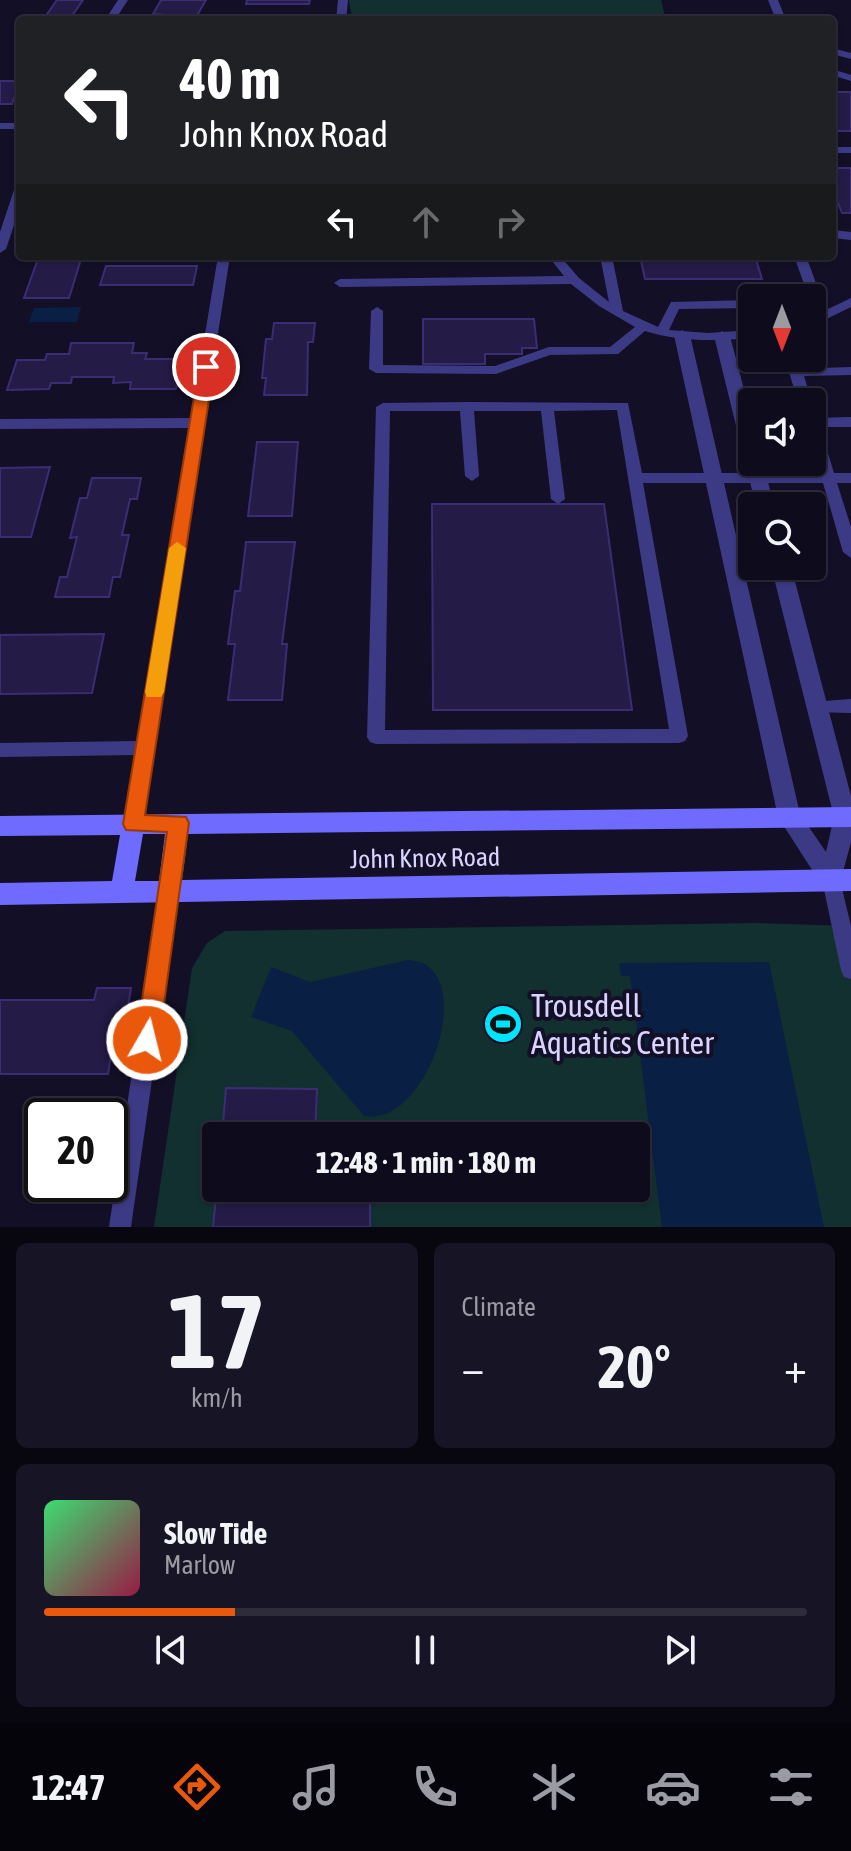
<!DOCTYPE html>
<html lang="en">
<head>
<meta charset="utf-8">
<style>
  body { margin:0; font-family:"Asap Condensed",sans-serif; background:#171425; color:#f1f3f6; height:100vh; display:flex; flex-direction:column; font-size:30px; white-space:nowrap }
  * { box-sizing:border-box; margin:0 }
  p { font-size:26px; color:#9b9ba3 }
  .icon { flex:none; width:44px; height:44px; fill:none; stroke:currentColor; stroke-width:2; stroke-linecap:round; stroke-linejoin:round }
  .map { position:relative; height:1227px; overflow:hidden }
  .details { display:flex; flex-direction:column; gap:16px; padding:16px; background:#08060f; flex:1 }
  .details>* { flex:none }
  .top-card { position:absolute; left:16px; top:16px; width:820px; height:244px; border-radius:8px; box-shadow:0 2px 6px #0004,0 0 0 2px #2e2b3b; background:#202124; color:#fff; overflow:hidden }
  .needle { width:52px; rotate:180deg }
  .controls { position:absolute; left:738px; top:284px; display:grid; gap:16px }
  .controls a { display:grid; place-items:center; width:88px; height:88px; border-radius:8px; background:#0e0b1c; box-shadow:0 2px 6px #0004,0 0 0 2px #2e2b3b; font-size:40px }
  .speed { position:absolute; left:24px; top:1098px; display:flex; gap:16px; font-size:40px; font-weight:700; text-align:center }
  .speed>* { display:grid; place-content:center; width:104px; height:104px; border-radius:50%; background:#0e0b1c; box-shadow:0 2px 6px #0004,0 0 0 2px #2e2b3b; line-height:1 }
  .speed .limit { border:4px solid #111; border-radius:12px; background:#fff; color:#111 }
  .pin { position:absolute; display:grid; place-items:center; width:68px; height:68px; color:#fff; margin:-34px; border:4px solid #fff; border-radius:50%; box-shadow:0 2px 8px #0007 }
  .me { position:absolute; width:88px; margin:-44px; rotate:8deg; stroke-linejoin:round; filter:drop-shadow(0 0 6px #0008) }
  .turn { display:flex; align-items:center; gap:28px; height:168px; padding:0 32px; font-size:36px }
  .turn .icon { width:104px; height:104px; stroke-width:2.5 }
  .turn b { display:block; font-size:56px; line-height:68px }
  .lanes { display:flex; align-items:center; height:76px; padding:0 32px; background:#0003; justify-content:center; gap:40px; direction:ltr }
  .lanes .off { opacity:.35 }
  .big { font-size:60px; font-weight:700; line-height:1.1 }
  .details .widget { flex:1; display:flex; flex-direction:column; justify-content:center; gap:12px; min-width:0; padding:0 28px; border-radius:12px; background:#171425 }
  .details .dial { align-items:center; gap:0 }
  .dial b { font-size:104px; line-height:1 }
  .song { display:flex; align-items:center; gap:24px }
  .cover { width:96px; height:96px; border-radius:12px; background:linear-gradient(135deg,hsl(140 70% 55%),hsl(340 70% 35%)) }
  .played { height:8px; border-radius:4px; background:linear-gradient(90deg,#ea580c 25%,#2e2b3b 25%) }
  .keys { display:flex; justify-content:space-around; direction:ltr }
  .heat { display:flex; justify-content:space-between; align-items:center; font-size:44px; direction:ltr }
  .details .tiles { flex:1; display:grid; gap:16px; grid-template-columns:1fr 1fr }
  .widget:last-child { grid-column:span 2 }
  .trip { position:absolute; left:202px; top:1122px; width:448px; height:80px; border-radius:8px; background:#0e0b1c; box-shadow:0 2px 6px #0004,0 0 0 2px #2e2b3b; font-weight:700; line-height:80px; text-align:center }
  .dock { display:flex; height:128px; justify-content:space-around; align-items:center; background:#06040b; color:#9b9ba3 }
  .dock .icon { width:56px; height:56px }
  .dock .selected { color:#ea580c }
  .dock b { font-size:36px; color:#f1f3f6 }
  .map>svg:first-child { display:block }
  .green { fill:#12302f; fill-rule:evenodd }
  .water { fill:#0a1f44 }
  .building { fill:#241b47; stroke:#3b2d73; stroke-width:2 }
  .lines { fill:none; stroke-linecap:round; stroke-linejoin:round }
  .service { fill:#3d3a85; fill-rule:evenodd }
  .minor { fill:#3d3a85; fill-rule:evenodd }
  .secondary { fill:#6f6bff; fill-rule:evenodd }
  .route { fill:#ea580c; stroke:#983908; stroke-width:2 }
  .slow { fill:#f59e0b }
  .labels { text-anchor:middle; stroke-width:8; stroke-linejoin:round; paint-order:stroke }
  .street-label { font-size:26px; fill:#d9d4ff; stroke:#130f26 }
  .near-poi-label { font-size:32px; fill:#d9d4ff; stroke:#130f26; text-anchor:start }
</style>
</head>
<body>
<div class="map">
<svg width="851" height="1227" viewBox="0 0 851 1227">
  <rect width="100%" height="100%" fill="#130f26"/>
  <path class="green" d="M349,0H661L666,20H365L352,18Z
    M756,923L851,926V1227H154L192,968L207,943L225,931ZM216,1136H636V1188H216Z"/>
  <path class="water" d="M81,307L77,322H29L34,308Z
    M408,960C416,961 425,962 431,969C468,1005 420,1127 364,1116L292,1031L251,1017L271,967L310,982Z
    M769,962L824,1227H662L630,976H621L619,963Z"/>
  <path class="building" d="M57,0H83L69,20H43Z
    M161,0H206L196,17L153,14Z
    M247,0H310L309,4H246Z
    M0,81H20L12,104H0Z
    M832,92H851V131H832Z
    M832,168H851V213H842L832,188Z
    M39,256H82L69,298H24Z
    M640,256H755L762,279H645Z
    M106,266H197L193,285H100Z
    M423,319H534L537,348H522V354H485V364H423Z
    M274,323H315L313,342H308L307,395H264L266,378H262L266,339H272Z
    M71,343H134L132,353H147L145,359H182L176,389H130L131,382L113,383L114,377H72L71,383H51L49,389L7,390L17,360H45L47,354H69Z
    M257,442H298L292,516H248Z
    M50,467L31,537H0V468Z
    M92,478H141L137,499H130L122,535H129L120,577H113L109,597H55L60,577H67L77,537L70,538L80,498H87Z
    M432,504H604L632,710H433Z
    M246,542H295L282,644H287L282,700H228L235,644H228L235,591H240Z
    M104,634L92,693L0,694V635Z
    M97,988H131L126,1019H120L117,1036H114L108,1074H0V1000H94Z
    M226,1088L317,1089L315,1136H222Z
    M217,1188H355L370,1204V1227H213Z"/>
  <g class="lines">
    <path class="service" d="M118,0H128L115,20H105Z
      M338,0H348L346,20H336Z
      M768,0H778L786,20L680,18L685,15H774Z
      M832,48L851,53V59L832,54Z
      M832,69L851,75V81L832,75Z
      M0,123H20V129H0Z
      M832,147H851V153H832Z
      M20,187V207L6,249L0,253V232L14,190Z
      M832,230L851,232V240L832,238Z
      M218,256H230L142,824L139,830L133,832L127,830L124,824L135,755L0,757V743L138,741L190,428L0,429V419L191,418Z
      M548,256H560L579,278L609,302L600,256H612L623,311L658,327L671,302L752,300V308L679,309L669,330L708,333L752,330V338C716,341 679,342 645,331L618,354L550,355L496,374L376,373L369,369L371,311L377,307L383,311V365L495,366L549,347H610L635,327L599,306L571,284L340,287L334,283L340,279L564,276Z
      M794,256H806L826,310L851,298V307L812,326V317L815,316L812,298H809Z
      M851,367V375L804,376L812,402H798L789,372L791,369Z
      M467,402L628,403L642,473H820L812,447V418L851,417V427H820L834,473H851V483H837L851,527V558L843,552L823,483H643L688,736L685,741L679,743L376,744L370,742L367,737L376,407L383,403ZM617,410L669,729L385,730L390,411H460L465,476L472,481L479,476L474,411H541L551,499L558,504L565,499L554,411Z
      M851,699V713L811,712L808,707L811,702Z
      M831,872L838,874L840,880L851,926V979L844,977L841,970L822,880L824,874Z
      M169,882L176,885L179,891L131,1227H109L159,891L162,885Z"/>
    <path class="minor" d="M682,330L690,335L800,814L826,852L834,817L771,566H791L851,796V842L839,887L831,891L823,887L778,817L674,335Z
      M722,331L730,336L752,420V462H763L774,506H756L745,462L747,459L743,454L714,336Z"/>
    <path class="secondary" d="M851,807V827L188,834L182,880L851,869V891L0,905V883L112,881L120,835L0,836V816ZM143,834H165L159,881H135Z"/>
  </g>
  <path class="route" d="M206,362L214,367L145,815L186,817L189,823L159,1040L156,1048L147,1051L139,1048L136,1040L167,832L126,830L123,824L199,367Z"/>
  <path class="slow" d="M177,542L186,548L164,692L161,697H147L145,692L169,548Z"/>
  <defs>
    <symbol id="stadium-disc" viewBox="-11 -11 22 22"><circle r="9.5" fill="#00e5ff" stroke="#130f26"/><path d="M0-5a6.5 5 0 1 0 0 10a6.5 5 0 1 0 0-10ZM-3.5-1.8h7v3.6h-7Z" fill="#111"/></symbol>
  </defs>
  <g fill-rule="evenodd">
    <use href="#stadium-disc" x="481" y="1002" width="44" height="44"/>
  </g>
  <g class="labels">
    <g class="street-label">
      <text transform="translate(425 858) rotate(-1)" y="9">John Knox Road</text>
    </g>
    <g class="near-poi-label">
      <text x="531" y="1017">Trousdell<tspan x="531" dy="37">Aquatics Center</tspan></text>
    </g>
  </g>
</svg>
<div class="controls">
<a><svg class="needle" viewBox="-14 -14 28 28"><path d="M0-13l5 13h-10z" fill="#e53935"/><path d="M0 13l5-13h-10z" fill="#9b9ba3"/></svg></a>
<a><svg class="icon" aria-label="sound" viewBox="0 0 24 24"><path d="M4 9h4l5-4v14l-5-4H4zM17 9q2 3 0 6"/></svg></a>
<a><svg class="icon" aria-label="search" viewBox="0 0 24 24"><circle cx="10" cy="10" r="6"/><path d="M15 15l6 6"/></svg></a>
</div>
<div class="speed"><div class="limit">20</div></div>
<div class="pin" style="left:206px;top:367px;background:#d93025"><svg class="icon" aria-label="arrive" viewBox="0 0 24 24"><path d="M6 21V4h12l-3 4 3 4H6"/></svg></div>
<svg class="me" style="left:147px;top:1040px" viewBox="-20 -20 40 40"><circle r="17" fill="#ea580c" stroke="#fff" stroke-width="3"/><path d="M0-11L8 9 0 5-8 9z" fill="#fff"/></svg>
<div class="trip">12:48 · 1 min · 180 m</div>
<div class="top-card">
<div class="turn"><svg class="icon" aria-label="left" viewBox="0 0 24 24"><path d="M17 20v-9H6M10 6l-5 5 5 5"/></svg><div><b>40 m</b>John Knox Road</div></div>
<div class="lanes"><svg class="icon" aria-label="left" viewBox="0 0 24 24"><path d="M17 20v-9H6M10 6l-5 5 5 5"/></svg><svg class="icon off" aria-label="ahead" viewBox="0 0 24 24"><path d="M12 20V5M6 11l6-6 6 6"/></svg><svg class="icon off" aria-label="right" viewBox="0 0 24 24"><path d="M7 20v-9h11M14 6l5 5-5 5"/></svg></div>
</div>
</div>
<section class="details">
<div class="tiles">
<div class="widget dial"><b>17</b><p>km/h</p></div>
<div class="widget"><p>Climate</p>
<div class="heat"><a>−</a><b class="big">20°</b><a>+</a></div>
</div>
<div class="widget">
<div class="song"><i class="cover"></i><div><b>Slow Tide</b><p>Marlow</p></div></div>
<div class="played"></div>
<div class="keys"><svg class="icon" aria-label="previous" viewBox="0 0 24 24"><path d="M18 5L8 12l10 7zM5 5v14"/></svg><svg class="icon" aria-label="pause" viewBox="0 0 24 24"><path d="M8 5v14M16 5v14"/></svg><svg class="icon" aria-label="next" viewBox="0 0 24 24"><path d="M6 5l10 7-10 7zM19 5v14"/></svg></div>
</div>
</div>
</section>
<nav class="dock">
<b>12:47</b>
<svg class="icon selected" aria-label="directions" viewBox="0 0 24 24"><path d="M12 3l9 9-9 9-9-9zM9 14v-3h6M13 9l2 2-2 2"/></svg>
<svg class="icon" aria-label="music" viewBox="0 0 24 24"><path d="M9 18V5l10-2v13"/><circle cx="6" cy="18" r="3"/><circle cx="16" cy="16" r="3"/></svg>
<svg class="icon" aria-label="phone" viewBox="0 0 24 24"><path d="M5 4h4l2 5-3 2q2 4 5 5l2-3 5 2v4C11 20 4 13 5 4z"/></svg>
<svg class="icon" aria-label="climate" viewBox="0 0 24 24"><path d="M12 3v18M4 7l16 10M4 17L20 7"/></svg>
<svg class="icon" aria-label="car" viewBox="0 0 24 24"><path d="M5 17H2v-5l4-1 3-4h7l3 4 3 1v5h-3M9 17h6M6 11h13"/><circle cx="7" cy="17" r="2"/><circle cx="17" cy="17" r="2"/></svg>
<svg class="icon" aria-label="filters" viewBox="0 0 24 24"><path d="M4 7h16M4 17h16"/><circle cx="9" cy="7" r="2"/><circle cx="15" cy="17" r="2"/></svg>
</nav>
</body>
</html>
